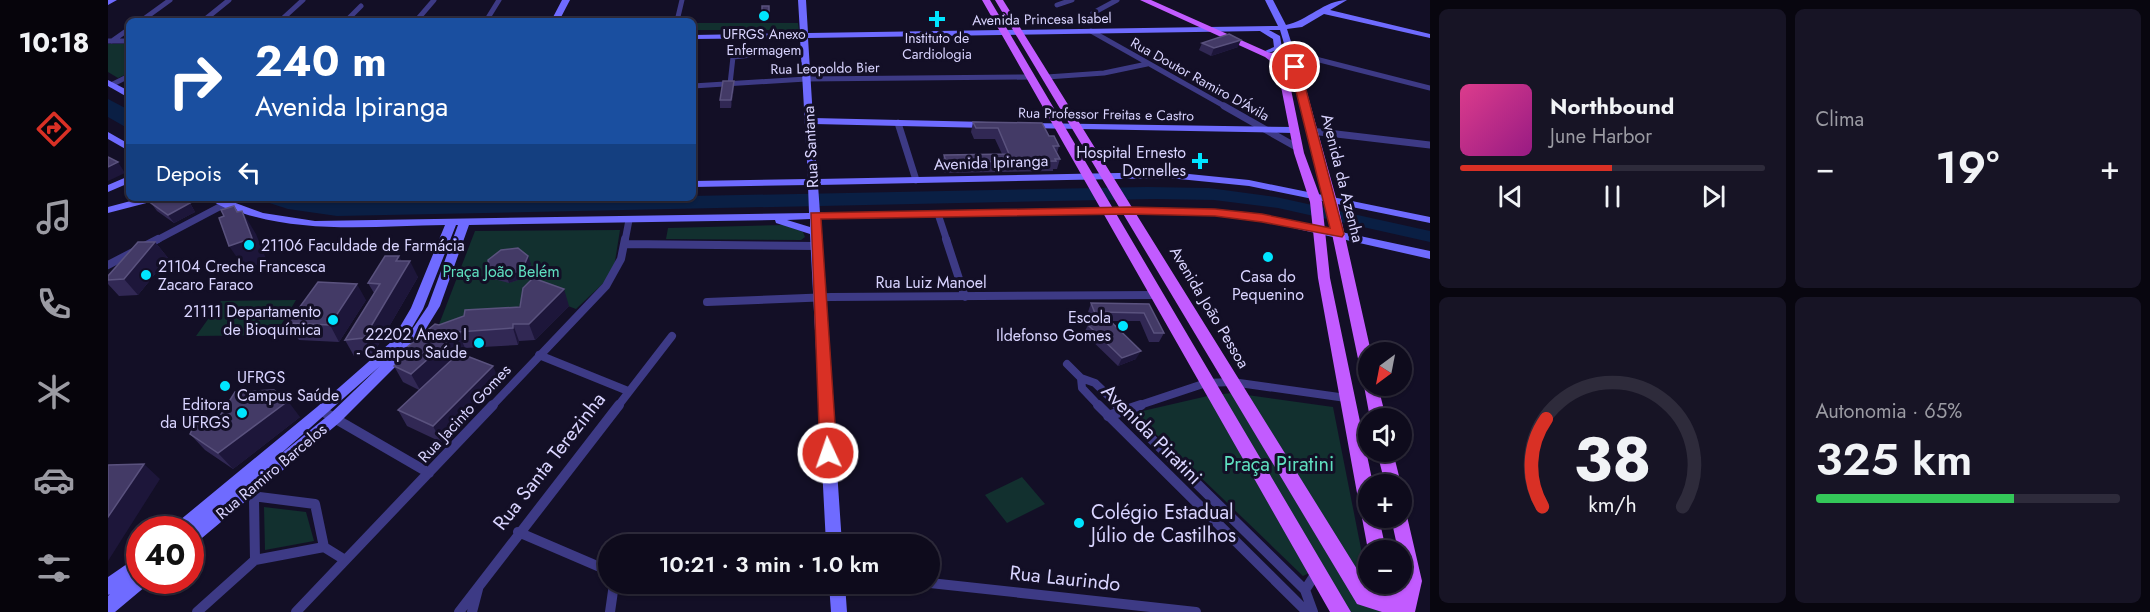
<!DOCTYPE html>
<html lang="pt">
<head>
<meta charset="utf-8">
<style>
  body { margin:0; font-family:Jost,sans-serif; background:#171425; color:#f1f3f6; height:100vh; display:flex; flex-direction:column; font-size:22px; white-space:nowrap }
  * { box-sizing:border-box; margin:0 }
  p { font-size:20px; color:#9b9ba3 }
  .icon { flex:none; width:33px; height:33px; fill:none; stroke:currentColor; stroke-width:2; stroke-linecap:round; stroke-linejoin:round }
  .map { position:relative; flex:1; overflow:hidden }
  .side { display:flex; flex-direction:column; gap:9px; padding:9px; background:#08060f; width:720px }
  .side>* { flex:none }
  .top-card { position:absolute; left:18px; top:18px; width:570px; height:183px; border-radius:9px; box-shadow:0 2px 4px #0004,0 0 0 2px #2e2b3b; background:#1a4fa0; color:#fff; overflow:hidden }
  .needle { width:39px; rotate:212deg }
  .buttons { position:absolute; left:1250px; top:342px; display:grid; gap:12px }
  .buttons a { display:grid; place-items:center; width:54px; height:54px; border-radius:50%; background:#0e0b1c; box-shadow:0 2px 4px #0004,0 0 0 2px #2e2b3b; font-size:30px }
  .speed { position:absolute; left:18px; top:516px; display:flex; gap:12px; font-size:30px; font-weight:700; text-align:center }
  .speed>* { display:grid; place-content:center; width:78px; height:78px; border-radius:50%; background:#0e0b1c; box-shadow:0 2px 4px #0004,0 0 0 2px #2e2b3b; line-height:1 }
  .speed .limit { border:9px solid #d22; background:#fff; color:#111 }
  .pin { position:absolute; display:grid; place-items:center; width:51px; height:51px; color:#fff; margin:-26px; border:3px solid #fff; border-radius:50%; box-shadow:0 2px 6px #0007 }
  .me { position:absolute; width:66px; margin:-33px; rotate:357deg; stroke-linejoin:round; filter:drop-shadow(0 0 4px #0008) }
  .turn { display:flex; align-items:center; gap:21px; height:126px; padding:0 30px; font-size:27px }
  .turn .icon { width:78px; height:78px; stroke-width:2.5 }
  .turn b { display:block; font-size:42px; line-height:51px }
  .then { display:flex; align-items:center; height:57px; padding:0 30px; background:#0003; gap:12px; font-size:22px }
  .big { font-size:45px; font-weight:600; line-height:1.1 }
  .side .tile { flex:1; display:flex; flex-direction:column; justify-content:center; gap:9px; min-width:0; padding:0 21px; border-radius:9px; background:#171425 }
  .side .dial { align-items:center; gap:0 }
  .dial svg { height:156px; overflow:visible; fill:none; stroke:#2e2b3b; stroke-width:7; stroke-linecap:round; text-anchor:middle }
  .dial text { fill:#f1f3f6; stroke:none }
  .song { display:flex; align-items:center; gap:18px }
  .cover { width:72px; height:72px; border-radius:9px; background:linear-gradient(135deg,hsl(330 70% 55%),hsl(310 70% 35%)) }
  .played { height:6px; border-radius:3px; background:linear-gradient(90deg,#d93025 50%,#2e2b3b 50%) }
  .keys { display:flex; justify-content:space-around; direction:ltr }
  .heat { display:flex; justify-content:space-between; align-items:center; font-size:33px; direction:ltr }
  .charge { height:9px; border-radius:4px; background:linear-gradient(90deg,#34c759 65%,#2e2b3b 0) }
  .side .tiles { flex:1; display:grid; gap:9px; grid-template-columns:repeat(2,1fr) }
  .trip { position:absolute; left:490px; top:534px; width:342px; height:60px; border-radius:30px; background:#0e0b1c; box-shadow:0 2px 4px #0004,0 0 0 2px #2e2b3b; font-weight:600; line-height:60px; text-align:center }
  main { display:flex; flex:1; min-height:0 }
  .dock { display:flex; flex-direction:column; width:108px; justify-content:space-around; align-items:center; background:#06040b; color:#9b9ba3 }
  .dock .icon { width:42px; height:42px }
  .dock .on { color:#d93025 }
  .dock b { font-size:27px; color:#f1f3f6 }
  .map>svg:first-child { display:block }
  .green { fill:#12302f }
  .water { fill:#0a1f44 }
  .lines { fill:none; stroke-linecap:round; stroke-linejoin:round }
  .street-far3 { stroke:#3d3a85; stroke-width:5 }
  .street-far2 { stroke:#3d3a85; stroke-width:7 }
  .street-far1 { stroke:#3d3a85; stroke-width:8 }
  .street { stroke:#3d3a85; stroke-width:10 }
  .secondary { fill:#6f6bff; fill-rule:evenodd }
  .primary { fill:#c25bff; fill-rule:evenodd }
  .wall { fill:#312854 }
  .shaded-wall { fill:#1d163a }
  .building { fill:#433a66; stroke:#5a527e; stroke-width:1.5 }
  .route { fill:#d93025; stroke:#8d1f18; stroke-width:1.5 }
  .poi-dot { fill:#00e5ff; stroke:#130f26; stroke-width:2 }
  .labels { text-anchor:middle; stroke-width:6; stroke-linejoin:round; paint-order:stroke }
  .far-street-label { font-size:14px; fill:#d9d4ff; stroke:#130f26 }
  .far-poi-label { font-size:14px; fill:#d9d4ff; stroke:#130f26 }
  .street-label { font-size:16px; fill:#d9d4ff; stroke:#130f26 }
  .poi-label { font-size:16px; fill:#d9d4ff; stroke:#130f26; text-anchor:end }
  .park-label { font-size:16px; fill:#5fe0c0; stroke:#130f26 }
  .near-street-label { font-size:20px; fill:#d9d4ff; stroke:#130f26 }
  .near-park-label { font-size:20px; fill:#5fe0c0; stroke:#130f26 }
  .near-poi-label { font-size:20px; fill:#d9d4ff; stroke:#130f26; text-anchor:start }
</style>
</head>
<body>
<main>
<nav class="dock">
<b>10:18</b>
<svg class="icon on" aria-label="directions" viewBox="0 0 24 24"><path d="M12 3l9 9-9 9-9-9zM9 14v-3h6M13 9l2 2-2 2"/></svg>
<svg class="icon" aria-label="music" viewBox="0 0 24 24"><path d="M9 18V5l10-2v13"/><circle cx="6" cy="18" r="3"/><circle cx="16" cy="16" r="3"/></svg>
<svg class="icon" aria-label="phone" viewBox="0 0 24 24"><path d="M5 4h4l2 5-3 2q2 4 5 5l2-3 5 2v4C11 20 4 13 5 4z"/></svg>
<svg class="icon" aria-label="climate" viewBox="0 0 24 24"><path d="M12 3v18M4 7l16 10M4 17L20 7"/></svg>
<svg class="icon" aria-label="car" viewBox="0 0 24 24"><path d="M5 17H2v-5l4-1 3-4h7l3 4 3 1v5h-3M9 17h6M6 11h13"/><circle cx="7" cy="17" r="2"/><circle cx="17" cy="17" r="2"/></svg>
<svg class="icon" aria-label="filters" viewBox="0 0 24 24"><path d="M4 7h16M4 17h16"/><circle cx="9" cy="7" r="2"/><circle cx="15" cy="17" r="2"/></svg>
</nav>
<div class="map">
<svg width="1322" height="612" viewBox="0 0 1322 612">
  <rect width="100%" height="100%" fill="#130f26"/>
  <path class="green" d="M585,23H690L691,30H585Z
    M0,44H21V73L10,78L0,72Z
    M677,225L695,232L697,237L693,240L558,239L560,228Z
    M512,230L505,274L468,309L425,293L391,325L330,327L367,231Z
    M188,300L167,335L88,336L113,301Z
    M1125,393L1225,407L1260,584H1265L1278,612H1241L1210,569L1195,576L1026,413L1104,395Z
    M914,477L937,504L899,523L877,495Z
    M156,507L198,512L206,541L157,550Z"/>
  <path class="water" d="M0,99L21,110V129L0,117Z
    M1039,187L1101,188L1168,197L1322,231V242L1170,208L1106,200L1046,199L229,216L180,209L146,198H199L235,203Z"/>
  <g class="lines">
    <path class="street-far3" d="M949,5L964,0
      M985,13L1009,0
      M33,21L62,0
      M95,21L121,0
      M172,21L195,0
      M238,21L253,6
      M308,21L326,0
      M378,21L391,0
      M569,21L574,0
      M983,31L1118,107
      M0,41H21
      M4,41L21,29
      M1184,53L1322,88
      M939,77L996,73L1039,64
      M622,84L625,57L644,55
      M3,85L21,76
      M585,86L698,79L922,77"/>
    <path class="street-far2" d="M1116,106L1190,148
      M790,123L808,180
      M1203,131L1322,145
      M830,214L839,241
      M47,241L117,204
      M517,241L521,220"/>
    <path class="street-far1" d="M838,239L857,297
      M516,244L708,246
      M0,265L50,239
      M599,302L723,297L1048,295
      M431,355L520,391
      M959,364L973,378L987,383L1011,406
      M973,378L974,388L991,406
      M384,406L498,286L513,259L517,239
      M510,406L564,336
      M1029,406L1098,383L1124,382L1238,398"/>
    <path class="street" d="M990,405L1199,612
      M1009,405L1197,590
      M214,411L321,473
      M1000,416L1033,405
      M144,496L207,504L216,547
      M146,498L147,560L216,547L237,560
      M410,532L501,571
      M822,583L1088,612
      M89,612L147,560
      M188,612L385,405
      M351,612L511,405
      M364,612L370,589
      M502,612L506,584
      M1205,612L1197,590L1210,570"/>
    <path class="secondary" d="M0,0H9L0,5Z
      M454,0H462L451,21H443Z
      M690,0H698L700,33L1170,26L1157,0H1165L1178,25C1199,21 1217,0 1239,0L1222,10L1322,34V38L1216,14L1194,27L1179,29L1191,67L1187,69L1183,67L1172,30H1161L1172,36L1174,48L1161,53L1157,51L1166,47L1165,39L1152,31L700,38L705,118L879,122L884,125L879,128L706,124L709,179L1061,172L1141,180L1322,217V223L1141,186L1061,178L710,185L712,213L1010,208L1107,209L1154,215L1322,251V259L1154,221L1107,215L1010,214L712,219L734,544H718L702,234L668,223L667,220L361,225L332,306L306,348L232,422L88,543L82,545V530H64L66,525L209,407L283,342L303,308L337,225C270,226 199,234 134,213C123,210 109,206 101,198H114L155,213L207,221L701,213L700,185L585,187V181L700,179L692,38L585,39V35L692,33ZM702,219V227L679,220ZM348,225H350L320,306L293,346L315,309ZM272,366L222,414L168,458Z
      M0,80L21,91V98L0,86Z
      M921,123L1186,127L1191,130L1186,133L918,128L916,126Z
      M0,132L21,144V151L0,139Z
      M21,176V183L0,192V185Z
      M34,198H51L50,200L0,213V207Z
      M32,555V580H40L38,586L7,612H0V596L2,594L0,595V577Z
      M721,584H737L739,612H723Z"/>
    <path class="primary" d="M874,0H882L1243,612H1222Z
      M887,0H895L1262,590L1277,594L1272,584H1291L1294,588L1296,581L1293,550H1290L1283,518H1293V510L1298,512L1314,581L1307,612H1274L1249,604Z
      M1032,0H1043L1162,53L1169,52L1192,67L1230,205L1263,352H1260V379L1255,377L1253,373L1218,205L1183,68L1178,65L1196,153L1214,202L1222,278L1265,484H1260V518H1271L1278,550H1260L1254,518L1259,511L1254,509L1251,504L1210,278L1202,202L1186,153L1169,66L1157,57Z
      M1260,381V386H1270L1278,418H1262L1256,386Z
      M1269,452H1285L1293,484V485L1277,484Z"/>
  </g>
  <path class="wall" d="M654,6H661V21H654Z
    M1094,43L1130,47L1103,56L1091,50Z
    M626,88L623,108H612V100Z
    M865,122L941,136L951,146L949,153L952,159L949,169H945V171L836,173L834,165L836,155L894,154L887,139H866L863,132Z
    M43,203H82L87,212L66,223L49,211Z
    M47,242L60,258L30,295L11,296L0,284V276Z
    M291,256L293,261L310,277L265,354L246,356L237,340L266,293L260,283Z
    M423,264L418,276L410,280L401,283L386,279L382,271Z
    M258,300L231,342L191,340L180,323Z
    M983,303L1041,304L1056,333L1051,342H1041L1032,321H1002L1028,359L1010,366L976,333L980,325L984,323L980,312Z
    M461,306L427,340L411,341L410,345L357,348L352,353L392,382L333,442L299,426L290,410L311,390L295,382L286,366L300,353L298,348L331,325Z
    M112,416L192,417L125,469L97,450L82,434Z"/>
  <path class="shaded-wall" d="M1133,40L1130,47L1103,56L1106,48Z
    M626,81V88L623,108V100Z
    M10,162L17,173L0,181V167Z
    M82,203L87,212L66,223L60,215Z
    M126,206L141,228L134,211L148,234L159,261L137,269L121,246L129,212Z
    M47,242L60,258L30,295L16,279Z
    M291,256L297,270L302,261L310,277L265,354L256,338L288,261Z
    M420,256L423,264L418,276L410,280L401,283L398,274Z
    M249,284L258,300L231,342L222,325Z
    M456,289L461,306L427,340L421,324Z
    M405,324L411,341L410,345L405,328Z
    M350,332L357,348L312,390L303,374Z
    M1033,351L1028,359L1010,366L1014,358Z
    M385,366L392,382L333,442L325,426Z
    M180,401L192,417L125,469L110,453Z
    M36,464L52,479L0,561V517Z"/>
  <path class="building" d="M654,6H661V17H654Z
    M1121,34L1133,40L1106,48L1094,43Z
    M615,81H626L623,100H612Z
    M865,122L934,123L941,136H946L951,146H945L952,159H947L948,161L838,162L836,155L901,154L890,128H868Z
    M0,157L10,162L0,167Z
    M53,198H72L82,203L60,215L43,203Z
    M126,206L129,212L134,211L144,238L121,246L111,218L116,216L113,210Z
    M30,242H47L16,279L0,280V276Z
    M410,248L420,256L415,268L408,272L398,274L382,271L380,260L393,250Z
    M277,256H291L288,261H302L256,338L237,340L272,284L260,283Z
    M425,278L456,289L421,324H405V328L350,332L303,374L286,366L303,350L298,348L327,324L331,325L356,316L357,310L412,307L415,288Z
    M210,282L249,284L222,325L180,323Z
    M983,303L1041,304L1056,333H1046L1036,313L993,312L1033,351L1014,358L980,325L990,321Z
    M351,353L385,366L325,426L290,410Z
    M166,390L180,401L110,453L82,434L91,416H112L127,392Z
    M36,464L0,517V465Z"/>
  <path class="route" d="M1187,64L1192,67L1236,234L1234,237L1154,222L1107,216L1021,214L713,219L729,453L726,458H715L712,453L703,213L1021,207L1107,209L1154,214L1222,228L1182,67Z"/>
  <g class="poi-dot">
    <circle cx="656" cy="16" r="6"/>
    <path d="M826 10h6v6h6v6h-6v6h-6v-6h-6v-6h6z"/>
    <path d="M1089 152h6v6h6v6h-6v6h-6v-6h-6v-6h6z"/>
    <circle cx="141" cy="245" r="6"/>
    <circle cx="1160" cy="257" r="6"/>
    <circle cx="38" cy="275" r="6"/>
    <circle cx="225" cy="320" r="6"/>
    <circle cx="1015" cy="326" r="6"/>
    <circle cx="371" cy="343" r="6"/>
    <circle cx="117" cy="386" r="6"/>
    <circle cx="134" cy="413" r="6"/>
    <circle cx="971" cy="523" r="6"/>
  </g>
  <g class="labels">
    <g class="far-street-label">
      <text transform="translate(934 19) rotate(-1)" y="5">Avenida Princesa Isabel</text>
      <text transform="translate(717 68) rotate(-1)" y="5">Rua Leopoldo Bier</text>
      <text transform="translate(1092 79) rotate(29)" y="5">Rua Doutor Ramiro D'Ávila</text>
      <text transform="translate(998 114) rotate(1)" y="5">Rua Professor Freitas e Castro</text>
    </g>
    <g class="far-poi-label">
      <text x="656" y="39">UFRGS Anexo<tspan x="656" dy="16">Enfermagem</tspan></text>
      <text x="829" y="43">Instituto de<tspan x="829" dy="16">Cardiologia</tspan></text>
    </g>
    <g class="street-label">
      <text transform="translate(702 147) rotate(-93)" y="6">Rua Santana</text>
      <text transform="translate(883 162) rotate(-2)" y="6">Avenida Ipiranga</text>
      <text transform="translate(1235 178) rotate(76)" y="6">Avenida da Azenha</text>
      <text x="823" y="288">Rua Luiz Manoel</text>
      <text transform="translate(1102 307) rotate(59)" y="6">Avenida João Pessoa</text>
      <text transform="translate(356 413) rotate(-47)" y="6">Rua Jacinto Gomes</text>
      <text transform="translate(163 471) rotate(-40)" y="6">Rua Ramiro Barcelos</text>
    </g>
    <g class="poi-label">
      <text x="1078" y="158">Hospital Ernesto<tspan x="1078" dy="18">Dornelles</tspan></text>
      <text x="153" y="251" text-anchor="start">21106 Faculdade de Farmácia</text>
      <text x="50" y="272" text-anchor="start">21104 Creche Francesca<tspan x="50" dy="18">Zacaro Faraco</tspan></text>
      <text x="1160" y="282" text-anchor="middle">Casa do<tspan x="1160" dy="18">Pequenino</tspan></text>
      <text x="213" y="317">21111 Departamento<tspan x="213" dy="18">de Bioquímica</tspan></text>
      <text x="1003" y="323">Escola<tspan x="1003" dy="18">Ildefonso Gomes</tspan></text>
      <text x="359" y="340">22202 Anexo I<tspan x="359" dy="18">- Campus Saúde</tspan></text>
      <text x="129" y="383" text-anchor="start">UFRGS<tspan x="129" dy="18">Campus Saúde</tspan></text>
      <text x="122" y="410">Editora<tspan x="122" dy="18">da UFRGS</tspan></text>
    </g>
    <g class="park-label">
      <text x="393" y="277">Praça João Belém</text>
    </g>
    <g class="near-street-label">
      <text transform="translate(1044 434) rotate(45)" y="7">Avenida Piratini</text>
      <text transform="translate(441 461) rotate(-52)" y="7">Rua Santa Terezinha</text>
      <text transform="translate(957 578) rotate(6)" y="7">Rua Laurindo</text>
    </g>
    <g class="near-park-label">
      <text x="1171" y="471">Praça Piratini</text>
    </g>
    <g class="near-poi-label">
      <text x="983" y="519">Colégio Estadual<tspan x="983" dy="23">Júlio de Castilhos</tspan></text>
    </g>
  </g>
</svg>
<div class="buttons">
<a><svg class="needle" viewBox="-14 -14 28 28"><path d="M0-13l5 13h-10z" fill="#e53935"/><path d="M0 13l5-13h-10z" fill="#9b9ba3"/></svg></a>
<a><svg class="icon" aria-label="sound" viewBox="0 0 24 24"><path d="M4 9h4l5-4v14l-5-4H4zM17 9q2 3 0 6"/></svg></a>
<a>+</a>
<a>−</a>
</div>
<div class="speed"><div class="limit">40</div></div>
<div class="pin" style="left:1187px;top:67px;background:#d93025"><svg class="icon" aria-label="arrive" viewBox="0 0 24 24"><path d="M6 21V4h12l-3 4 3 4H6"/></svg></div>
<svg class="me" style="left:720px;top:453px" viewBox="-20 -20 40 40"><circle r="17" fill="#d93025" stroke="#fff" stroke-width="3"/><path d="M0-11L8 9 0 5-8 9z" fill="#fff"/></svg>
<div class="trip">10:21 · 3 min · 1.0 km</div>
<div class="top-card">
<div class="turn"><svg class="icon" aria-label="right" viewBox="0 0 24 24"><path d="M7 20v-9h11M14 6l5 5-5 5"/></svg><div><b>240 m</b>Avenida Ipiranga</div></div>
<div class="then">Depois<svg class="icon" aria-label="left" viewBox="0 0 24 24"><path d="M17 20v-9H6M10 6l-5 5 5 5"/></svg></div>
</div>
</div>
<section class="side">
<div class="tiles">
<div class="tile">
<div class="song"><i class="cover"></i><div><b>Northbound</b><p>June Harbor</p></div></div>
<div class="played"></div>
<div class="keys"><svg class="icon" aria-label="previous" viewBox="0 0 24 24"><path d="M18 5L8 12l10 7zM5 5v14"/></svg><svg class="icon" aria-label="pause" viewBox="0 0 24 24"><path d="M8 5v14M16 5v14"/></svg><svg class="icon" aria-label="next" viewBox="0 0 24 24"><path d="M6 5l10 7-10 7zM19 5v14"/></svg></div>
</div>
<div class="tile"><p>Clima</p>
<div class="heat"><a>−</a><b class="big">19°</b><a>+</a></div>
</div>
<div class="tile dial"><svg viewBox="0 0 100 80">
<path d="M14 69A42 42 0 1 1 86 69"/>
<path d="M14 69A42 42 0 0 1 16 24" stroke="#d93025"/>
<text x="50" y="56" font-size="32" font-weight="700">38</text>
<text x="50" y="72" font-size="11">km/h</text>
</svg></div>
<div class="tile"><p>Autonomia · 65%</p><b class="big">325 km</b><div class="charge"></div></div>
</div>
</section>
</main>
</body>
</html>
